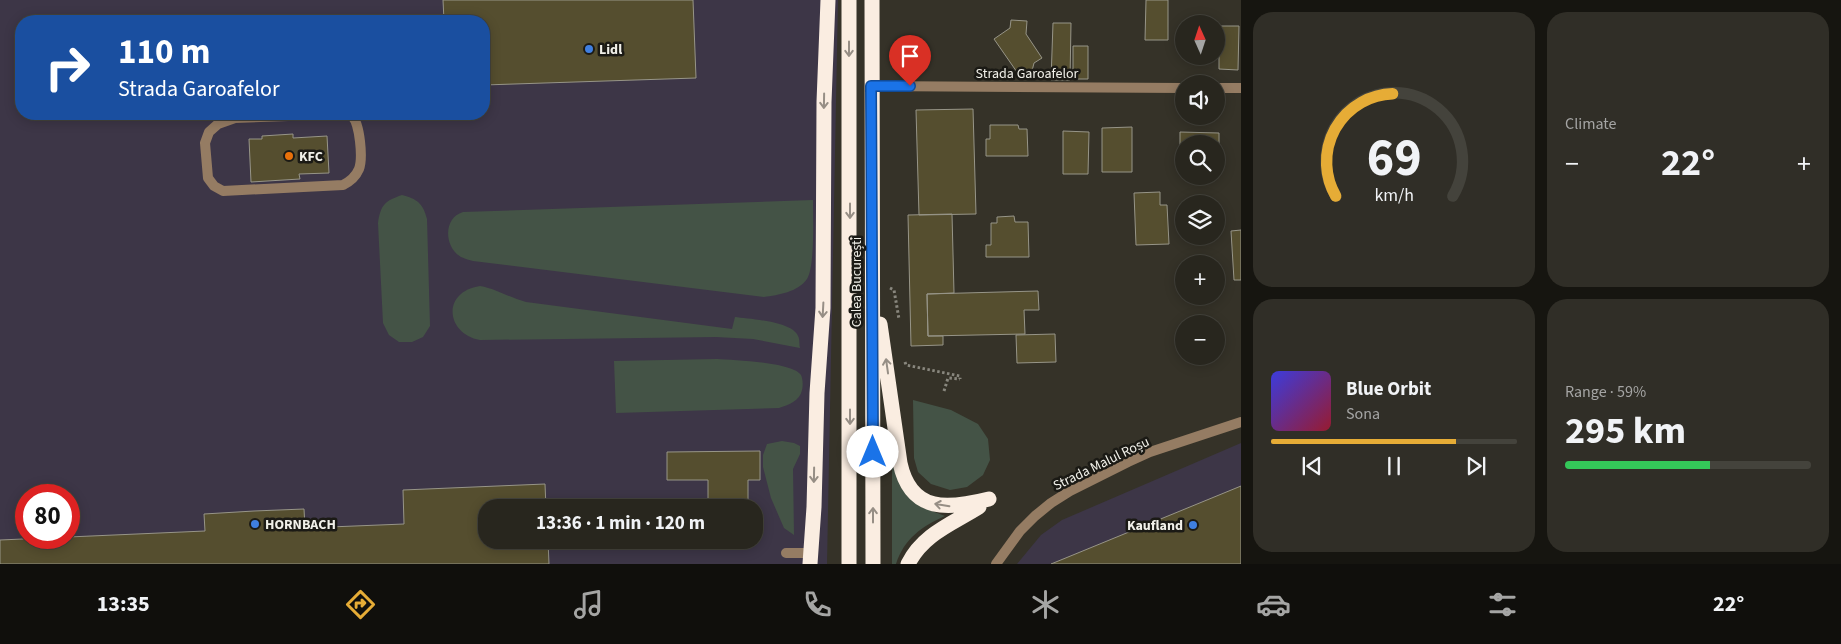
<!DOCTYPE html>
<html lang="en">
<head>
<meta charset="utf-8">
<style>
  body { margin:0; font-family:"Source Sans 3",sans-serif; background:#302e27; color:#f1f3f6; height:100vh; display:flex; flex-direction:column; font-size:19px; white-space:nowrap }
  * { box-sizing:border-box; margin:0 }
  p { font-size:16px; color:#a5a5a4 }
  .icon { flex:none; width:28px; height:28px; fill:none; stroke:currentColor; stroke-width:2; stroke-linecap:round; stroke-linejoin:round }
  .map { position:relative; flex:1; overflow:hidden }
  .sheet { display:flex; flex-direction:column; gap:12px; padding:12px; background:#161510; width:600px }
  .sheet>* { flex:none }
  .banner { position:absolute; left:15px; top:15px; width:475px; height:105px; border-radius:20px; box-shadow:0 2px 12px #0003,0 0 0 1px #44433c; background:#1a4fa0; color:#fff; overflow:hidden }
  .needle { width:32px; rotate:357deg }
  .fabs { position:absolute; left:1175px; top:15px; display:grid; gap:10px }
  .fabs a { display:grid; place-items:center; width:50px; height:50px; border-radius:50%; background:#28261e; box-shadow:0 2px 12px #0003,0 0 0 1px #44433c; font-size:25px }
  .speed { position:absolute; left:15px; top:484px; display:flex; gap:10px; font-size:25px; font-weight:700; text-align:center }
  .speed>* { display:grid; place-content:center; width:65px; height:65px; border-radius:50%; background:#28261e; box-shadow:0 2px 12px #0003,0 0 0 1px #44433c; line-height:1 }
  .speed .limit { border:8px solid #d22; background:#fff; color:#111 }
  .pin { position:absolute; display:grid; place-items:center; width:42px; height:42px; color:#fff; margin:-51px -21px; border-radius:50% 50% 50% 0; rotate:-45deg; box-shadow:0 0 5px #0007 }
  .pin .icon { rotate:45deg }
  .me { position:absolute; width:55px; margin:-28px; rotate:0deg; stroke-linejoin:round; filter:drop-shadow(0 0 4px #0008) }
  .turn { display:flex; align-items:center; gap:18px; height:105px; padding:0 20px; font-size:22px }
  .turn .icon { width:65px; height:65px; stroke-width:2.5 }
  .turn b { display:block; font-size:35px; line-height:42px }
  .big { font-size:38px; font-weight:700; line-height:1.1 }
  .sheet .card { flex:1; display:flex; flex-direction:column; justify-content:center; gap:8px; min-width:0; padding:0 18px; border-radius:20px; background:#302e27 }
  .sheet .dial { align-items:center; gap:0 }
  .dial svg { height:130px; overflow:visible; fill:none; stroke:#44433c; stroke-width:7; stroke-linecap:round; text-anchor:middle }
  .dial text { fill:#f1f3f6; stroke:none }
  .song { display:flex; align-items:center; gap:15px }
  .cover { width:60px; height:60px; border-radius:8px; background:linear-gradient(135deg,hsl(240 70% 55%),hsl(350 70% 35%)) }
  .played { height:5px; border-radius:2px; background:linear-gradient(90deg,#e6ac36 75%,#44433c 75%) }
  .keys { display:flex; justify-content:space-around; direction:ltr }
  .heat { display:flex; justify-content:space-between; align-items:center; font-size:28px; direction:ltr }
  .charge { height:8px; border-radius:4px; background:linear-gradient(90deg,#34c759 59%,#44433c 0) }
  .sheet .tiles { flex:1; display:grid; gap:12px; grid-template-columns:repeat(2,1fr) }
  .trip { position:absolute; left:478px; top:499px; width:285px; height:50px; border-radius:20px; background:#28261e; box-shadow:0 2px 12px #0003,0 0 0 1px #44433c; font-weight:700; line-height:50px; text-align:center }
  .tab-bar { display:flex; height:80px; justify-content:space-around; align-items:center; background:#100f0c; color:#a5a5a4 }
  .tab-bar .icon { width:35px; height:35px }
  .tab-bar .on { color:#e6ac36 }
  .tab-bar b { font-size:22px; color:#f1f3f6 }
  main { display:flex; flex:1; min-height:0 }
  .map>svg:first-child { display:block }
  .commercial { fill:#3d3647; fill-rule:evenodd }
  .green { fill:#445346 }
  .building { fill:#554e2f; stroke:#979588 }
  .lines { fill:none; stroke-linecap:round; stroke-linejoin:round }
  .path { stroke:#89877e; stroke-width:3; stroke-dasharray:2.5 2.5; stroke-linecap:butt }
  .lane { stroke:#957c63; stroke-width:10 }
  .street { stroke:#957c63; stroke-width:10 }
  .highway { stroke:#faede1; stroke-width:15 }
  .oneway { stroke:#968e85 }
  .route-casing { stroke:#114b97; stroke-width:12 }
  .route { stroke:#1a73e8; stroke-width:9 }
  .shop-dot { fill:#3f7fe0; stroke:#1b1a15; stroke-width:2 }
  .food-dot { fill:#e8710a; stroke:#1b1a15; stroke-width:2 }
  .labels { text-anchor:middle; stroke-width:5; stroke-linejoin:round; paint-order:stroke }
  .poi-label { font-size:14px; font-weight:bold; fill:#f1f0e9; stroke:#1b1a15; text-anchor:start }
  .street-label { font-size:14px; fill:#f1f0e9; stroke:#1b1a15 }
</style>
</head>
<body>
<main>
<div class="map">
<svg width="1241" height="564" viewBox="0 0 1241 564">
  <rect width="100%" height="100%" fill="#353228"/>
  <path class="commercial" d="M0,0H838L827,564H0ZM21,21H484V114H21ZM26,495H69V538H26ZM486,508H754V540H486Z
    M1241,443V564H1017L1041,535L1062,520Z"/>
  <path class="green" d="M402,195C417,199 423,203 427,219L430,326L423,337L412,342H399L389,335L383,323L378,223C381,204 385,201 402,195Z
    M813,200C813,218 815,266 807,279C798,292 778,295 764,297L473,261C470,260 465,259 461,257C444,247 443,218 463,212Z
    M480,286C497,289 510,298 526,302L732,329L735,317C749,319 792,321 798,336C800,339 799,345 800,348L753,339L716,337L480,340C446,334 441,292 480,286Z
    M717,359C733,360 792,362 801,375C803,379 803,386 802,390C800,401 788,405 779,408L616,413L614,361Z
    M913,400L951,410L978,424L988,439L990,460L983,475L967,487L950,490L931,484L918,472L914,458Z
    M782,441L794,443L800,446V454L793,469L794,535L784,528L771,498L763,467V455L767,444Z
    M892,461L898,480L919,506L945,516C922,526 904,539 896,564H892Z"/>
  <path class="building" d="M443,0H693L696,78L484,85V21H444Z
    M1146,0H1168V40H1145Z
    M1011,20L1027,21L1026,34L1042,58L1034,63L1032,71L1026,75H1019L994,39L1010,28Z
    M1053,23H1071L1070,80H1051Z
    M1219,26H1239L1238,70L1219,69Z
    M1073,46H1088V79H1073Z
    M973,109L976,214L919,215L916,110Z
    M990,125H1018L1019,129H1027L1028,156H986V139H990Z
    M1132,127V172H1102V128Z
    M1063,131L1089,132L1088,174H1063Z
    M1180,132L1219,133V168H1216V144H1184V168H1180Z
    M293,134V138L327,136L329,173L299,174L300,179L251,182L249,139H262V136Z
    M1160,192V205H1167L1169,244L1136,245L1134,193Z
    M952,214L954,293L927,294L928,336H943V345L911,346L908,215Z
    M1014,216L1015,222H1028L1029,257H986V245H991V223H997V217Z
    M1241,230V280H1234L1231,231Z
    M1038,291L1039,310H1024L1025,334L928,336L927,294Z
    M1055,334L1056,362L1017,363L1016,335Z
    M760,451V480H748V506H708V480H667V452Z
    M545,484L546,508H486V540H548L549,564H0V540L205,531L204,514L254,511L304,509L305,528L404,524L403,490Z
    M1241,486V564H1051Z"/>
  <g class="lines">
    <path class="path" d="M890,288L894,290L899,319
      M905,362L906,365L960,376V379
      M944,391L948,378L960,379"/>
    <path class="lane" d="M343,114L352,116C360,124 363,158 359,169C356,176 349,182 343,185L223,191L214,186L208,178L205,143L209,132L218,124L235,118Z
      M786,553H810"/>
    <path class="street" d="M871,86L1184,88
      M1216,88H1241
      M996,564L1020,531L1035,516L1051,503L1070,491L1128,462L1150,452L1241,422"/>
    <path class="highway" d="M849,0V564
      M872,0L873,564
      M880,324L900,463C911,514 949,509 989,499
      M810,564L814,507L817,393L823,308L824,102L828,0
      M908,564C923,534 952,524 979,507"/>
  </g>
  <defs><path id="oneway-shaft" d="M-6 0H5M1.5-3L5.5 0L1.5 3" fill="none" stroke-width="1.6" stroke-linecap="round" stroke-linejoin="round" transform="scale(1.25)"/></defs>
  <g class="oneway">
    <use href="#oneway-shaft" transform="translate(849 49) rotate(90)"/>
    <use href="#oneway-shaft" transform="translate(824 101) rotate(91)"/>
    <use href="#oneway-shaft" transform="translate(850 211) rotate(90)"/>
    <use href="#oneway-shaft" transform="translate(823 310) rotate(93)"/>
    <use href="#oneway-shaft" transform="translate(887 366) rotate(-98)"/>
    <use href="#oneway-shaft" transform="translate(850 417) rotate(90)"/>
    <use href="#oneway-shaft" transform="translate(814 475) rotate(91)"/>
    <use href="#oneway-shaft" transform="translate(942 505) rotate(-171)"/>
    <use href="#oneway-shaft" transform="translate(873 515) rotate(-90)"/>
  </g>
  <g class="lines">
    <defs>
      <path id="route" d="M873,452L871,86H910"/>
    </defs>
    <use href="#route" class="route-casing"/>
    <use href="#route" class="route"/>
  </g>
  <g class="shop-dot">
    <circle cx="589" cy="49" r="5"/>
    <circle cx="255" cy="524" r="5"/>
    <circle cx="1193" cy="525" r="5"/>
  </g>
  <circle class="food-dot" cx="289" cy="156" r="5"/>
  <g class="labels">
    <g class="poi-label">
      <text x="599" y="54">Lidl</text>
      <text x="299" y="161">KFC</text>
      <text x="265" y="529">HORNBACH</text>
      <text x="1183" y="530" text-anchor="end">Kaufland</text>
    </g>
    <g class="street-label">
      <text x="1027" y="78">Strada Garoafelor</text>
      <text transform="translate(856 282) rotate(-90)" y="5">Calea București</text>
      <text transform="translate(1101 463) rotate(-26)" y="5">Strada Malul Roșu</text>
    </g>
  </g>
</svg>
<div class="fabs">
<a><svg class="needle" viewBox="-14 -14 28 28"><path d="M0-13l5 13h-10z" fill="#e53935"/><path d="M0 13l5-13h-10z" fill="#a5a5a4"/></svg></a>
<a><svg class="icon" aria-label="sound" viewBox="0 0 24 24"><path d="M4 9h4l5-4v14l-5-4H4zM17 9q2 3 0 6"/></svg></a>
<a><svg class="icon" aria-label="search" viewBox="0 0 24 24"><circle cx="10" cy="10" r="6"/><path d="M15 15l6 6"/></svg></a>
<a><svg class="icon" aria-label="layers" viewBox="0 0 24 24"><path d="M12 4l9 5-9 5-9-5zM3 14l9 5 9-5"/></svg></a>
<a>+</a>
<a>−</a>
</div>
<div class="speed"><div class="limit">80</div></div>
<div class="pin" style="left:910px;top:86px;background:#d93025"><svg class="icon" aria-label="arrive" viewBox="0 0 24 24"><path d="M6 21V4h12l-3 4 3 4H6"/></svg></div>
<svg class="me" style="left:873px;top:452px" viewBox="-20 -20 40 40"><circle r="19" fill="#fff"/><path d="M0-13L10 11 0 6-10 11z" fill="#1a73e8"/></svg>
<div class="trip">13:36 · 1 min · 120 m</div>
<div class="banner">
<div class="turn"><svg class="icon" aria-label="right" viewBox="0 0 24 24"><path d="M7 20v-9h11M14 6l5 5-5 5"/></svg><div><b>110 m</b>Strada Garoafelor</div></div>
</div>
</div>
<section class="sheet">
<div class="tiles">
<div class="card dial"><svg viewBox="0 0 100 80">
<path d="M14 69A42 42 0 1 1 86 69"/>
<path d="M14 69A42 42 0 0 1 49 6" stroke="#e6ac36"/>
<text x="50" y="56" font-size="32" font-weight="700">69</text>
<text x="50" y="72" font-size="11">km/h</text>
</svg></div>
<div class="card"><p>Climate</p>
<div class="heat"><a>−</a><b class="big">22°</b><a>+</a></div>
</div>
<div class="card">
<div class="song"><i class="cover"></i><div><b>Blue Orbit</b><p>Sona</p></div></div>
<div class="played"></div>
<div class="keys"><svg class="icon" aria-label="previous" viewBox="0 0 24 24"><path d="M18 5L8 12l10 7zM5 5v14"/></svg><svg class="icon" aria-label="pause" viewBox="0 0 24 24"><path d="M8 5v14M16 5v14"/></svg><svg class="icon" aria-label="next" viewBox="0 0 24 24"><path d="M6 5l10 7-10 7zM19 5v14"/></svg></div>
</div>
<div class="card"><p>Range · 59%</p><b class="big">295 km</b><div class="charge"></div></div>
</div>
</section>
</main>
<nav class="tab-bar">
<b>13:35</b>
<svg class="icon on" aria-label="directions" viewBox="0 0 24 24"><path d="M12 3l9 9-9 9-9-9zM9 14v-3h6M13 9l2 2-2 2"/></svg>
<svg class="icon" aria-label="music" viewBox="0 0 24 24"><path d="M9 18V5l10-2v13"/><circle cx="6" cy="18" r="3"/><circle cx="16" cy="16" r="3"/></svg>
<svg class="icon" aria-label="phone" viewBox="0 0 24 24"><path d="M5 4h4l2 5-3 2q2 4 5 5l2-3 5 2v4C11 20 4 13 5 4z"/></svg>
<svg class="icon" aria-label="climate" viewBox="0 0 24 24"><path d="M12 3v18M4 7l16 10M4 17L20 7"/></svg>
<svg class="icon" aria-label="car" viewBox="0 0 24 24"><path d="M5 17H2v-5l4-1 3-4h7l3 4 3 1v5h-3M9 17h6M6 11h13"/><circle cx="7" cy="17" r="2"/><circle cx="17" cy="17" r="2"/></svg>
<svg class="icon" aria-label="filters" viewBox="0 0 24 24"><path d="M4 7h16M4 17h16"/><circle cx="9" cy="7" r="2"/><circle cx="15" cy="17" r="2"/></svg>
<b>22°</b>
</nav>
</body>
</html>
